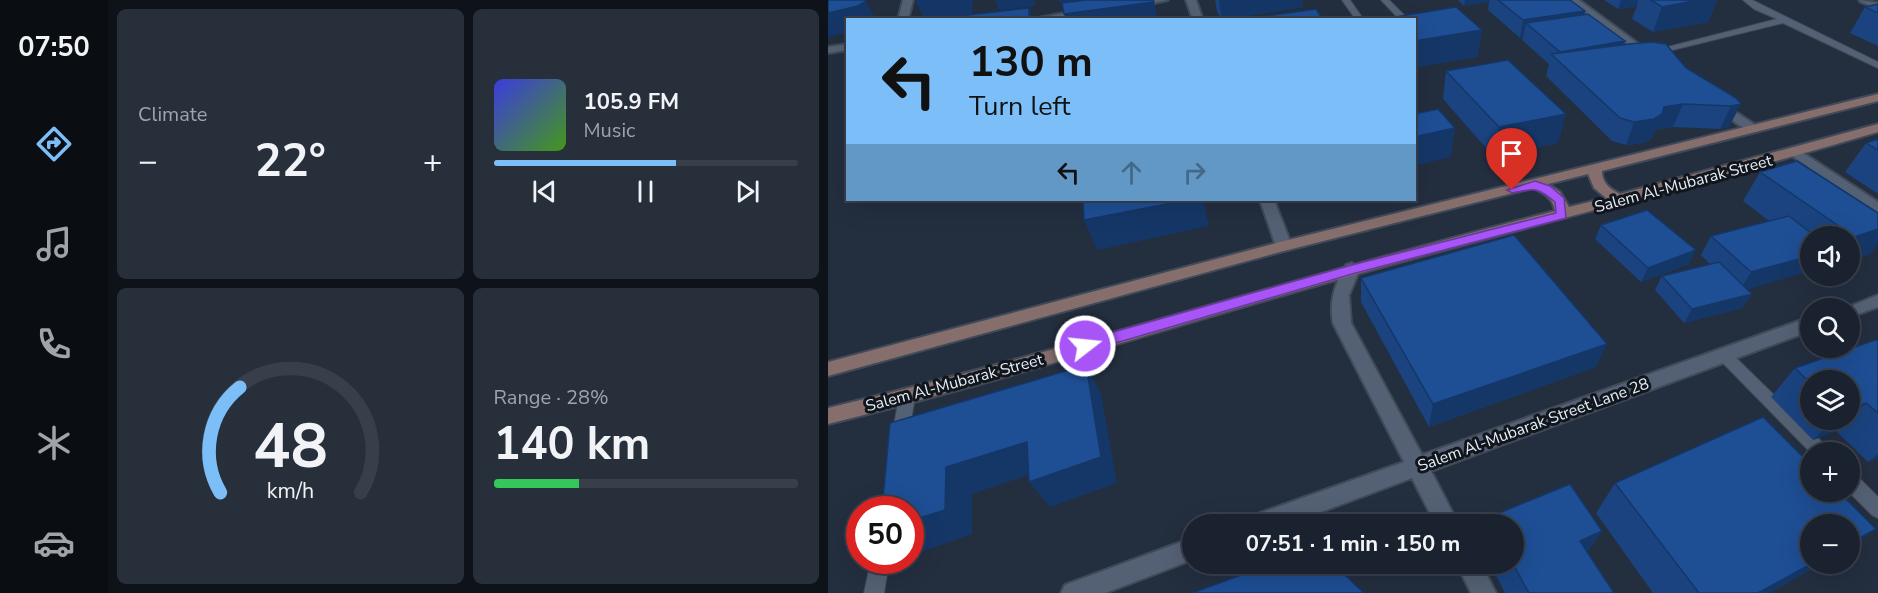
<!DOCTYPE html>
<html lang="en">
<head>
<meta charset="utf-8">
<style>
  body { margin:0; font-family:"Nunito Sans",sans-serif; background:#272f3b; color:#f1f3f6; height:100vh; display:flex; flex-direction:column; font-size:22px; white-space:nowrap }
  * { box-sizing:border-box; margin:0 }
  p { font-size:20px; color:#9fa4aa }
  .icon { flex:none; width:33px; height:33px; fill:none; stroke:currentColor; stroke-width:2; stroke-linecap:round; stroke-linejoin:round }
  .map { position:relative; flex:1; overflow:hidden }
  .drawer { display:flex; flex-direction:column; gap:9px; padding:9px; background:#0e131a; width:720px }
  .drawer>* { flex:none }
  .top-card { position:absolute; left:18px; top:18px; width:570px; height:183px; border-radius:0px; box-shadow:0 6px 24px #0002,0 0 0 2px #383f4b; background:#7bbef8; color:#111; overflow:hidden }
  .controls { position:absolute; left:972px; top:226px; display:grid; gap:12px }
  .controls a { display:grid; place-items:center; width:60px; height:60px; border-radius:50%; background:#1a222f; box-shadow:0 6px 24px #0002,0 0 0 2px #383f4b; font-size:30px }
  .speed { position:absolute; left:18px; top:496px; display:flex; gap:12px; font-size:30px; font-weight:700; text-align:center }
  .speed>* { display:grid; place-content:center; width:78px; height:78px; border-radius:50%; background:#1a222f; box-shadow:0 6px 24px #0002,0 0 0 2px #383f4b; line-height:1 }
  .speed .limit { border:9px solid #d22; background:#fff; color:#111 }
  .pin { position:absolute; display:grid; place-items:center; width:51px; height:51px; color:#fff; margin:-62px -26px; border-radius:50% 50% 50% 0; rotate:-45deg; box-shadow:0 0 6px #0007 }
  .pin .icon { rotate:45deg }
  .me { position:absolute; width:66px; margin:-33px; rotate:74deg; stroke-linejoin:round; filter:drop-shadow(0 0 4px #0008) }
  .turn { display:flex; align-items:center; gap:21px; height:126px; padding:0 24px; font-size:27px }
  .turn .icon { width:78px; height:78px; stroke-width:2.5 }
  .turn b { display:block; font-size:42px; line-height:51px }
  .lanes { display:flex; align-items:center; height:57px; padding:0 24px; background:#0003; justify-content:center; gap:30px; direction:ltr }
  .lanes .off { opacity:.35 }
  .big { font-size:45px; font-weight:700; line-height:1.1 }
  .drawer .tile { flex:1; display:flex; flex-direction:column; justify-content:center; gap:9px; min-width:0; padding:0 21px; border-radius:9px; background:#272f3b }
  .drawer .dial { align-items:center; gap:0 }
  .dial svg { height:156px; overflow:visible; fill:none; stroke:#383f4b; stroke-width:7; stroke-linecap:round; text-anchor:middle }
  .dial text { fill:#f1f3f6; stroke:none }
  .song { display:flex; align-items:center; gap:18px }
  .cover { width:72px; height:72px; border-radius:9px; background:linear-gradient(135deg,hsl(240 70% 55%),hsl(100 70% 35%)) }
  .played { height:6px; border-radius:3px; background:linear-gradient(90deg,#7bbef8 60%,#383f4b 60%) }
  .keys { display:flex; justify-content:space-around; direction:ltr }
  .heat { display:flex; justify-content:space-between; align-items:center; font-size:33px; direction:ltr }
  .charge { height:9px; border-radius:4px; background:linear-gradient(90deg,#34c759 28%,#383f4b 0) }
  .drawer .tiles { flex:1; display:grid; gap:9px; grid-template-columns:repeat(2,1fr) }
  .trip { position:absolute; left:354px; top:514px; width:342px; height:60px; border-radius:30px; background:#1a222f; box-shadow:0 6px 24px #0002,0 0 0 2px #383f4b; font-weight:700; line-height:60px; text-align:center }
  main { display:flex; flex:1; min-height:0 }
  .menu { display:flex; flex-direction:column; width:108px; justify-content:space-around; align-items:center; background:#0a0e13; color:#9fa4aa }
  .menu .icon { width:42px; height:42px }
  .menu .on { color:#7bbef8 }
  .menu b { font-size:27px; color:#f1f3f6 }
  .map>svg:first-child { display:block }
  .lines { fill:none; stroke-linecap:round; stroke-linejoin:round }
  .service-casing { stroke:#404a58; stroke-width:2 }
  .minor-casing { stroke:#404a58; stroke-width:4 }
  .secondary-casing { stroke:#404a58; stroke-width:4 }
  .service { fill:#546174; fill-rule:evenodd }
  .minor { fill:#546174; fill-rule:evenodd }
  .secondary { fill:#856e6c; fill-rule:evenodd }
  .wall { fill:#1a437f; fill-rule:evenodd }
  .shaded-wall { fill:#153768 }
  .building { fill:#1e4e94; stroke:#153768; stroke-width:1.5 }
  .route { fill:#a855f7; stroke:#6d37a1; stroke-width:1.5 }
  .labels { text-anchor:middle; stroke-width:6; stroke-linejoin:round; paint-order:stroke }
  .street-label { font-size:16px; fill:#e6edf8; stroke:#11161d }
</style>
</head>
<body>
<main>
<nav class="menu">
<b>07:50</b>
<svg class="icon on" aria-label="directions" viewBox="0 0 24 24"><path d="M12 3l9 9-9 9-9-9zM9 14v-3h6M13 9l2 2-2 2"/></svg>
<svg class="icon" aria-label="music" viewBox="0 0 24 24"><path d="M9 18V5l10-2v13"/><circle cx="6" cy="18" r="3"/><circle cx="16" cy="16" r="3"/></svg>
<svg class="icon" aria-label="phone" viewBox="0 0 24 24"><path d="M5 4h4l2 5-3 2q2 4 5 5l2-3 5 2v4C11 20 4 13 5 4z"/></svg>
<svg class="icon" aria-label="climate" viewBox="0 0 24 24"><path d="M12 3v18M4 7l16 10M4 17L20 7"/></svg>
<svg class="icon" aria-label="car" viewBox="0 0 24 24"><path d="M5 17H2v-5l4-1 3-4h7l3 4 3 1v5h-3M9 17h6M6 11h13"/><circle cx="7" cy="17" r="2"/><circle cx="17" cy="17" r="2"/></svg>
</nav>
<section class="drawer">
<div class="tiles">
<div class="tile"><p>Climate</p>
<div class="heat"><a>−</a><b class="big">22°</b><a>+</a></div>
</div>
<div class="tile">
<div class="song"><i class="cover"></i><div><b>105.9 FM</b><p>Music</p></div></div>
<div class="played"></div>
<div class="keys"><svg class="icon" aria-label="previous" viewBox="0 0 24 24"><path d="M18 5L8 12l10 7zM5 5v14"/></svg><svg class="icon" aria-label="pause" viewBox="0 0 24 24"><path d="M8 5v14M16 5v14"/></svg><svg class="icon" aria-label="next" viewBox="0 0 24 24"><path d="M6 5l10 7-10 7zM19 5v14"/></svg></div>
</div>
<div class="tile dial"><svg viewBox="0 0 100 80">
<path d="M14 69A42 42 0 1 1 86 69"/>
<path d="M14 69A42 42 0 0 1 24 15" stroke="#7bbef8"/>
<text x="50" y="56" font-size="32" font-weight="700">48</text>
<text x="50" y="72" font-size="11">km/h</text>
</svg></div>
<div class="tile"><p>Range · 28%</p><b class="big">140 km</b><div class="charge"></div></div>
</div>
</section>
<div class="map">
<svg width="1050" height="593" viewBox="0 0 1050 593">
  <rect width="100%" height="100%" fill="#232e3f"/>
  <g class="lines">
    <defs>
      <path id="service" d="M514,0H522L536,20H528Z
        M553,0H561L581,20H572Z
        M915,0H924L1050,62V68L955,23L824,55L820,52L949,19L926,9Z
        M896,349L901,351L1000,448L1002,453H983L891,359L889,355L891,351Z
        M79,390L84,392L87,397L80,437L78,442L72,444L66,442L64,437L71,397L74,392Z
        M1022,473L1028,475L1050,497V518L1044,515L1021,492Z
        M43,561H61L56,593H36Z"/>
      <path id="minor" d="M75,0H85L80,20H70Z
        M318,0H340L304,8L299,5Z
        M358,0H368L375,20H365Z
        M740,0H751L827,56L818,58Z
        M1031,0L1050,3V9L1033,2Z
        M257,9L260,10V14L227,20H200Z
        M20,44V50L0,53V47Z
        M889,100L929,126V132H921L885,107V101Z
        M969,149L1050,202V214L964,156L962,153Z
        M432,200H446L464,246L461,250H451L448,246Z
        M524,263L532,269L521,295L523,323L594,455L982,317V331L603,471L631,525H608L584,478L458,525H418L421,517L429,514L576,462L505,323C501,300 507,284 518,265Z
        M1050,295V307L1022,317V309H1015Z
        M364,538V560L277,593H233L237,585Z
        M629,564H653L668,593H643Z"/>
      <path id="secondary" d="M1050,94V101L774,171C774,183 782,189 792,194L1050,124V132C874,184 699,226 522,276C348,325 176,381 0,424V408C244,349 483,273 727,211C725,198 716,193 705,188L456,251L0,376V362L456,241ZM760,174L766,188L778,198L741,207L732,192L720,184Z"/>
    </defs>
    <use href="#service" class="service-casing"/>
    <use href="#minor" class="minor-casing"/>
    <use href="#secondary" class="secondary-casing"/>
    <use href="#service" class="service"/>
    <use href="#minor" class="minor"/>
    <use href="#secondary" class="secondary"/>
  </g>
  <path class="wall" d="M387,0H474L475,7L394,20L389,12Z
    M630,0H742L756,14L796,44L858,68L908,98L901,127L892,129L845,127L827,130L824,138L817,143L798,145L784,141L718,76L721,64L694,40L695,37L692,38L660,10L661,2L636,6Z
    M776,0H889L880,22L825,32L804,19L809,6L790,9Z
    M1050,4V46L1022,33L1037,7Z
    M618,71L730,143L665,156L615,99Z
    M1050,139V194L1017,172L1038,143Z
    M932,172L1050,213V244L1042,254L1022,261V237H982L919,289L924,294L914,308L856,323L827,290L834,276L882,264L873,255L883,236L941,221L915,201Z
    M773,225L861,264L813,282L767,239Z
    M533,278L768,367L601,427L533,302Z
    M1050,339V458L1040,462L1008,431L985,440L943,397L967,368ZM982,381H1022V420H982Z
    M787,483L1048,529L1022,547V525L982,564H993L941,593H825L768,513Z
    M742,484L774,531L759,552L786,593H677L662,564H686V525H656L659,518Z"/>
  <path class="shaded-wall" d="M87,0H145L144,14L97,20Z
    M167,0H206L207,6L171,10Z
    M231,0H253L232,3Z
    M391,0H474L475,7L394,20Z
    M637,0H662L661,2L636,6Z
    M793,0H810L809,6L790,9Z
    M871,0H889L880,22L825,32L834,7Z
    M38,1L48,20H20V32L1,37L0,35V13Z
    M326,2L330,20H238L236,14Z
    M201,8L206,20H201Z
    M757,11L753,28L698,23L695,37L692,38L695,20Z
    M654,30L650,57L586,68V41Z
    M797,41L792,58L730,60L732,52Z
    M855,104L845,127L827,130L824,138L817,143L798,145L806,122L836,107Z
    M913,104L901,127L892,129L903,106Z
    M738,114L730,143L665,156L671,127Z
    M627,128L623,157L586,166V137Z
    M359,200H375L381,226L269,250L256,220Z
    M1050,229V244L1042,254L1022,261V244L1027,237Z
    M868,250L861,264L813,282L820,268Z
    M982,256V271L911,292L923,272Z
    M924,294L914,308L856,323L864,309Z
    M779,344L768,367L601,427L605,404Z
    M258,365L273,394L289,483L222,507L201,482Z
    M1038,403L1022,418V409Z
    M1006,420H1020L1008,431L985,440Z
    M199,442L218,469L144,494V534L84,555H82V521L118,467Z
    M1050,454V458L1040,462Z
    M1048,529L1022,547V543Z
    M774,531L757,554L752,541Z
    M983,564H993L941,593H930Z"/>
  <path class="building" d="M0,0H37L38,1L30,6L0,13Z
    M258,0H325L326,2L236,14L234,3Z
    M670,0H742L757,11L695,20Z
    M823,0H871L834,7Z
    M1050,4V13L1037,7Z
    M628,7L654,30L586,41V20H549Z
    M201,8V20H105V19Z
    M488,9L495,20L417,19Z
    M760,14L797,41L732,52L698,23Z
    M335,17L337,20H318Z
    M824,42L838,44L858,68L908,98L913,104L903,106L855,104L836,107L834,114L826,119L806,122L792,118L723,54L801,44Z
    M680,60L738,114L671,127L618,71Z
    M610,109L627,128L586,137V114Z
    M1050,139V150L1038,143Z
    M969,161L1050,213V229L1027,237L932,172Z
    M255,200H359L256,220Z
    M819,210L868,250L820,268L773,225Z
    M961,216L988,237H982V256L923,272L883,236Z
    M686,235L779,344L605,404L533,278Z
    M891,262L924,294L864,309L834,276Z
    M1050,339V413L1038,403L1022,409V381H982V383L967,368Z
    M258,365L273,457L201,482L199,442L118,467L117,510L82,521V510H54L62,423Z
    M935,417L982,464V492H1011L1048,529L1022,543V525H982V564H983L930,593H871L787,483Z
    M742,484L774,531L752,541L786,593H701L685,564L686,525H663L659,518Z
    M444,564H505L536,593H364Z"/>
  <path class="route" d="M707,181L722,186L736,198L738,218L524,274L257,352L249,346L257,340L524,265L728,213L727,202C709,187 707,188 684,193L679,190Z"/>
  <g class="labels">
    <g class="street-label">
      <text transform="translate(855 183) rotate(-15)" y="6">Salem Al-Mubarak Street</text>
      <text transform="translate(126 382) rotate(-15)" y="6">Salem Al-Mubarak Street</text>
      <text transform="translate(705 424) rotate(-20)" y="6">Salem Al-Mubarak Street Lane 28</text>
    </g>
  </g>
</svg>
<div class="controls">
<a><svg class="icon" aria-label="sound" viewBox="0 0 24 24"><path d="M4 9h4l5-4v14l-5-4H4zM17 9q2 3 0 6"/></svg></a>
<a><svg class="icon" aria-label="search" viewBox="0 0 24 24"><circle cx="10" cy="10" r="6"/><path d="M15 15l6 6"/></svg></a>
<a><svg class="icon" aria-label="layers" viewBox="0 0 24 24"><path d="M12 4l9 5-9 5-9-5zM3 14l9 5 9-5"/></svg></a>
<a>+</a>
<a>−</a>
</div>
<div class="speed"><div class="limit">50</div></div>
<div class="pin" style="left:684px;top:190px;background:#d93025"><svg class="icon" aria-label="arrive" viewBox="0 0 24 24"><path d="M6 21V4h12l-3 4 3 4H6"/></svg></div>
<svg class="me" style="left:257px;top:346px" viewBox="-20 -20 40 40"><circle r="17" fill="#a855f7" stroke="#fff" stroke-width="3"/><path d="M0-11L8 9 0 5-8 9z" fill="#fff"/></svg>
<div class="trip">07:51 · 1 min · 150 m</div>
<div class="top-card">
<div class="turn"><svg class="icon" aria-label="left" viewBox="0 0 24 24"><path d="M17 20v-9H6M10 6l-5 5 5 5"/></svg><div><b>130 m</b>Turn left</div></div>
<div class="lanes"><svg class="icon" aria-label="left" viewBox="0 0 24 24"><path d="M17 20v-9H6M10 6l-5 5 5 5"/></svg><svg class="icon off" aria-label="ahead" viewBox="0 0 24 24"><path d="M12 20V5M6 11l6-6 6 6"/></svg><svg class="icon off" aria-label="right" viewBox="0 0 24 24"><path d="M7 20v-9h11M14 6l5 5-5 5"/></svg></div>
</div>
</div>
</main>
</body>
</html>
